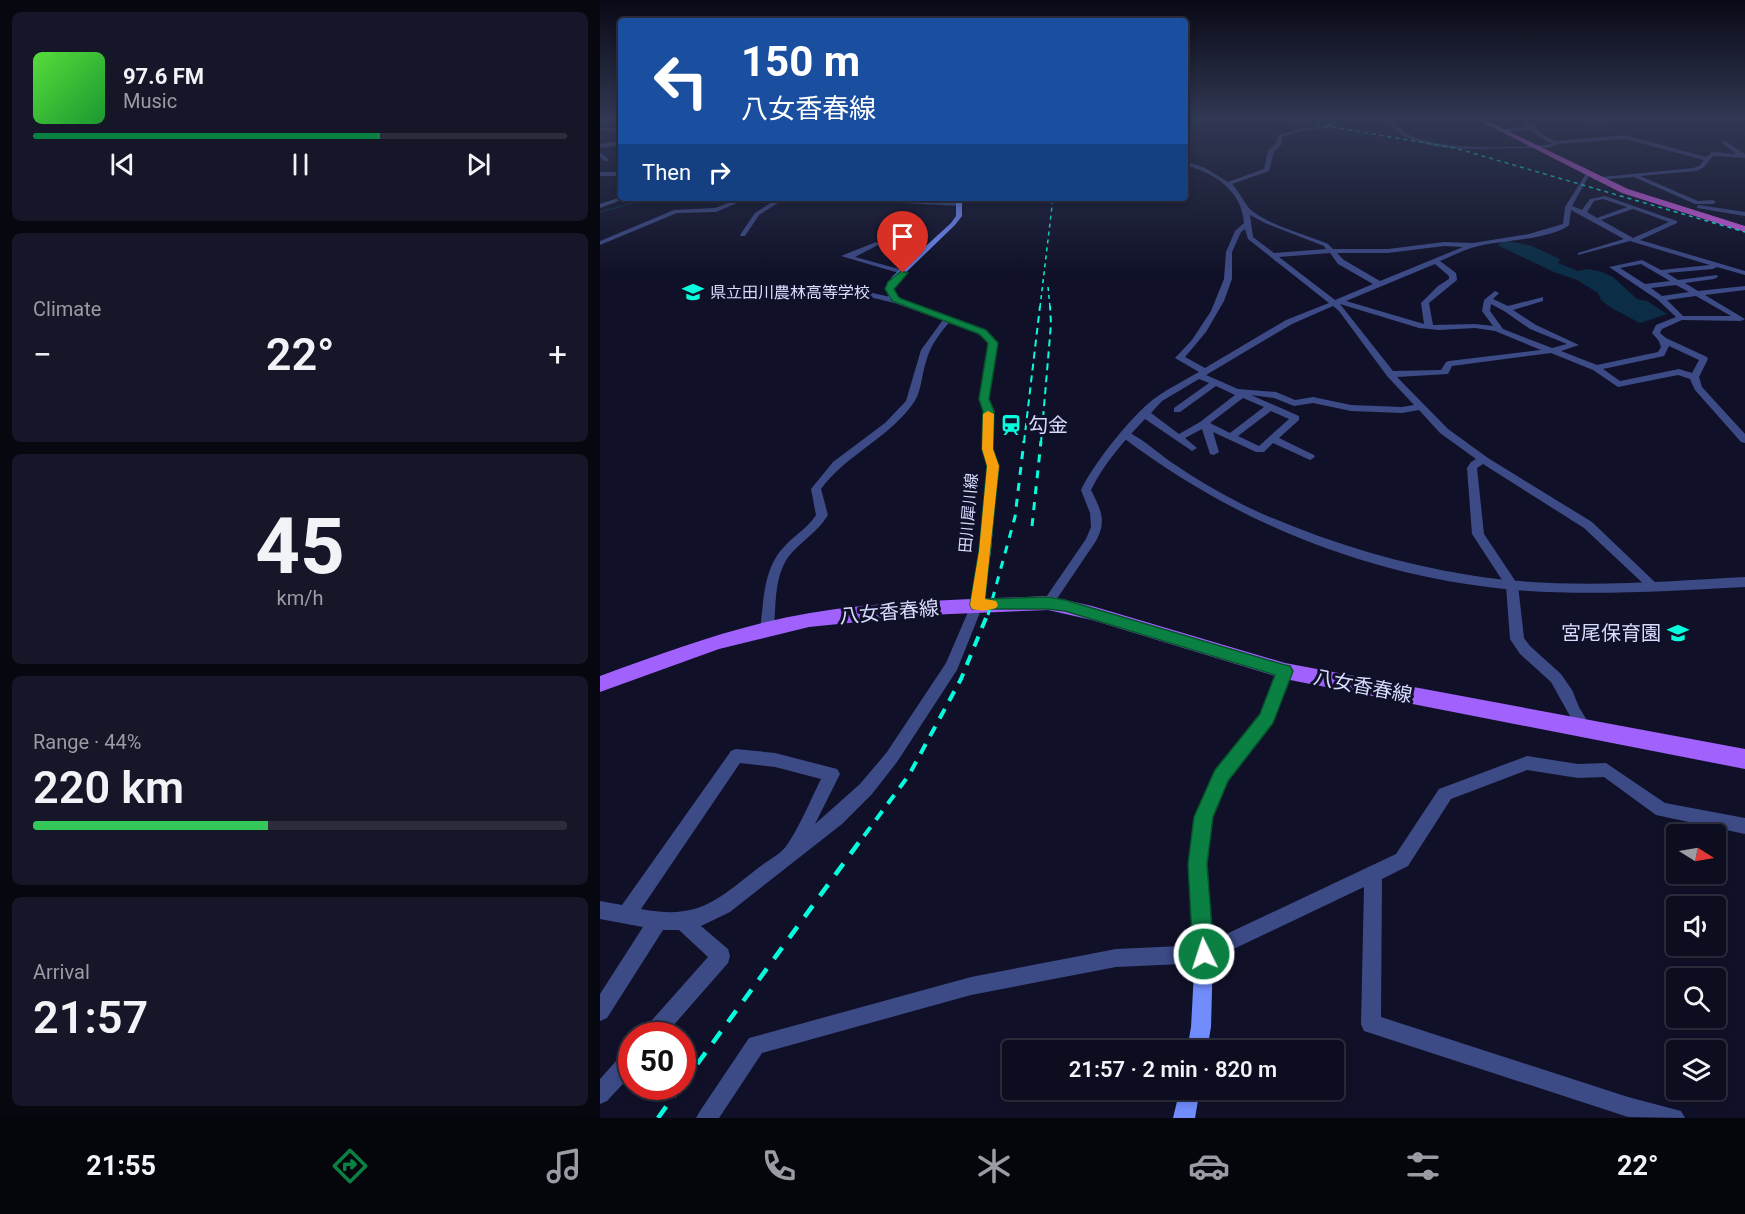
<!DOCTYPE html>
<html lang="en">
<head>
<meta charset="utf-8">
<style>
  body { margin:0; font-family:Roboto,"Noto Sans JP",sans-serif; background:#151627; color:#f1f3f6; height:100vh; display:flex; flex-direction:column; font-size:22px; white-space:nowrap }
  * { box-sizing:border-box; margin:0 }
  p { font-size:20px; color:#9a9ca4 }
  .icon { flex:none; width:33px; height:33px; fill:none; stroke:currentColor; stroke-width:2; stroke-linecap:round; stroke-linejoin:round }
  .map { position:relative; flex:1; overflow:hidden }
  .side { display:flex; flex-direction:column; gap:12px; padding:12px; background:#070710; width:600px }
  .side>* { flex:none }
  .hud { position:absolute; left:18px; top:18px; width:570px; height:183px; border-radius:6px; box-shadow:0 3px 9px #0003,0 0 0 2px #2c2d3c; background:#1a4fa0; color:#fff; overflow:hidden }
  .needle { width:39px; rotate:101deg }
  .buttons { position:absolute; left:1066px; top:824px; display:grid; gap:12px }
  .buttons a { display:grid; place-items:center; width:60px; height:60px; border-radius:6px; background:#0c0d1e; box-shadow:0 3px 9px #0003,0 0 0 2px #2c2d3c; font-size:30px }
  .speed { position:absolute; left:18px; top:1022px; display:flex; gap:12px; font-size:30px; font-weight:700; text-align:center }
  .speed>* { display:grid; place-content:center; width:78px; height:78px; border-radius:50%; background:#0c0d1e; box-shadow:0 3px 9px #0003,0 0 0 2px #2c2d3c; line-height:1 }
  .speed .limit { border:9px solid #d22; background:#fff; color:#111 }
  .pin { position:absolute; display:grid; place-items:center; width:51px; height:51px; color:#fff; margin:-62px -26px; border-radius:50% 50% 50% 0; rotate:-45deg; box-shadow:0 0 6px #0007 }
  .pin .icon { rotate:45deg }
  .me { position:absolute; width:66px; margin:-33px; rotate:356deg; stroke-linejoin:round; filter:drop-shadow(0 0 4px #0008) }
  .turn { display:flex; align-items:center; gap:21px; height:126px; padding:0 24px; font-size:27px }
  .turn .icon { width:78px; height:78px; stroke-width:2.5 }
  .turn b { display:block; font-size:42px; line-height:51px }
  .then { display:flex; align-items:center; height:57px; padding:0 24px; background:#0003; gap:12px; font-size:22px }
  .big { font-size:45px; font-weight:600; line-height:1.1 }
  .side .tile { flex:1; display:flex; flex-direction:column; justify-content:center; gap:9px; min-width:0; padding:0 21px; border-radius:9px; background:#151627 }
  .side .dial { align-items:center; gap:0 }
  .dial b { font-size:78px; line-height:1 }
  .song { display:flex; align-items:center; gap:18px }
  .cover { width:72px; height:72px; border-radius:9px; background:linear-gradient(135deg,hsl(110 70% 55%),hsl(130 70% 35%)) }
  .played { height:6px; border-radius:3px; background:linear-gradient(90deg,#0b8043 65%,#2c2d3c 65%) }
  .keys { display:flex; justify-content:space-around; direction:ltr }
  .heat { display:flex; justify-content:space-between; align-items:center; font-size:33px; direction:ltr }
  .charge { height:9px; border-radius:4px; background:linear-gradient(90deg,#34c759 44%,#2c2d3c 0) }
  .trip { position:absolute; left:402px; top:1040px; width:342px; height:60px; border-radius:6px; background:#0c0d1e; box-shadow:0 3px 9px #0003,0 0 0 2px #2c2d3c; font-weight:600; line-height:60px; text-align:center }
  .menu { display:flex; height:96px; justify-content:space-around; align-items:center; background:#05050c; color:#9a9ca4 }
  .menu .icon { width:42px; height:42px }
  .menu .current { color:#0b8043 }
  .menu b { font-size:27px; color:#f1f3f6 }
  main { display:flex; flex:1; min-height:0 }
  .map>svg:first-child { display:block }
  .water { fill:#0b2e46 }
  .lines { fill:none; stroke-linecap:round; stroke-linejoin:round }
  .stream { stroke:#0b2e46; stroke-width:1.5 }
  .minor { fill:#3c4a86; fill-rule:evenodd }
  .tertiary { fill:#3c4a86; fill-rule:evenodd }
  .secondary { fill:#708cfd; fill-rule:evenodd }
  .primary { fill:#a061fd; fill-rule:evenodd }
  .trunk { fill:#ce5be4; fill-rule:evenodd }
  .rail-far4 { stroke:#07fcde; stroke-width:1.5; stroke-dasharray:4 4; stroke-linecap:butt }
  .rail-far3 { stroke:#07fcde; stroke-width:2; stroke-dasharray:7 5; stroke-linecap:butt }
  .rail-far2 { stroke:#07fcde; stroke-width:3; stroke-dasharray:8 8; stroke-linecap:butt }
  .rail-far1 { stroke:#07fcde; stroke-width:4; stroke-dasharray:11 9; stroke-linecap:butt }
  .rail { stroke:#07fcde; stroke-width:4.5; stroke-dasharray:14 12; stroke-linecap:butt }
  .route { fill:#0b8043; stroke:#07532c; stroke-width:1.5 }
  .slow { fill:#f59e0b }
  .labels { text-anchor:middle; stroke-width:6; stroke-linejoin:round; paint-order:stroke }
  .far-poi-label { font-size:16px; fill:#d8dcff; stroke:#101128; text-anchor:start }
  .far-street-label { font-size:16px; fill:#d8dcff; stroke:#101128 }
  .poi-label { font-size:20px; fill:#d8dcff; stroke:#101128; text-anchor:start }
  .street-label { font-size:20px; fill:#d8dcff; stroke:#101128 }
</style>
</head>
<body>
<main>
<section class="side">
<div class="tile">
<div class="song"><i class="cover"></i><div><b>97.6 FM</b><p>Music</p></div></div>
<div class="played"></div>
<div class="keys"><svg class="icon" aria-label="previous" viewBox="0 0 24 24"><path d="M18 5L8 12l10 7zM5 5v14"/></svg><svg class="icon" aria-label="pause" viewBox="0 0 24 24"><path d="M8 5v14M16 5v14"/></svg><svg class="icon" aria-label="next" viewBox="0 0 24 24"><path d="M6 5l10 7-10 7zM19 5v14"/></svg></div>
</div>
<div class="tile"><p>Climate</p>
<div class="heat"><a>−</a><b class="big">22°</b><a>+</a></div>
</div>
<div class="tile dial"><b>45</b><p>km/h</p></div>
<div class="tile"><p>Range · 44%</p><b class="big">220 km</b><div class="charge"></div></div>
<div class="tile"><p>Arrival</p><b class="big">21:57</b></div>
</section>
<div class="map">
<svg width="1145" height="1118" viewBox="0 0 1145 1118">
  <rect width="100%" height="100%" fill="#101128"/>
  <path class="water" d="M908,241L932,246L960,259L958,263L978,271L989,269L1002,272L1013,277L1037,299L1047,301L1067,314L1040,323L1036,321L1010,307L1001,300L998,293L977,280L954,272L899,246V243Z"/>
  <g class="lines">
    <path class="stream" d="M0,212L51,198"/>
    <path class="minor" d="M21,119V120L0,122V120Z
      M735,119H739L729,128L703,130L682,137V144L674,152L669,171L632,184C639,191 646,206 651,210C670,226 705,234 728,244L733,249H788L844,242L873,243L929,234L963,224L965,207L987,172L990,174L972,206L982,210L990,199L1005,196L1077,221V223L1040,240L1145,271V275L1117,267L1113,269L1067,273L1078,280L1117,275L1118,277L1114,279L1085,283L1098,291L1145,286V290L1105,295L1145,319L1141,321L1082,320L1062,329L1060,333L1066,338L1107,357L1108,359L1099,377L1102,387L1145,434V443L1141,442L1095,390L1090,379L1078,375L1018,387L993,370L951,353L852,366L848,374L797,377L848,429L888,458L992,522L1059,586L1057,589H1049L984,528L883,464L877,468L884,534L918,585L924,638L930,646L961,674L972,690L979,707L992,729L990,734L985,736L980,734L951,682L920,654L910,639L906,586L872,534L867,468L871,462L876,459L840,433L819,410L802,413L751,411L713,403L694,406L674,398L651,395L699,416V420L679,438L714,455L715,457L710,460L673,443L664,452H656L613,432L619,452L614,455L610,454L602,429L585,438L597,448L592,451L545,419C525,440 504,463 491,490C501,510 507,521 496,541L452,606H444L442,603L486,539L491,527L490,513L481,490C493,464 535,411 558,396C571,387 585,380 599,372L575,358L592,340L611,311L624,279L626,252L635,231L644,223C642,191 615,173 585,165V161L605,168L628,182L664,169L668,151L676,143L678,135L703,128L726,126ZM1003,199L1027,207L997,218L987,212L994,201ZM1033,209L1069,222L1033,238L1001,220ZM971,210L1024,239L978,253V255L1030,241L1110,265L1061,270L1042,260L1009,267L1058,300L1076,317L1056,325L1052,333L1059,341L1061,347L1058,352L997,365L961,351L979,345L936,325L913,310L943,301V297L908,306L893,299L899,293L895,291L884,300L882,311L893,326L875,324L833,325L829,303L857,280L856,273L840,261C852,256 863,250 875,247C899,240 951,240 969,225ZM650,215L665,223L724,246L726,249L674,253L653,237ZM645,229L648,239L729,303L686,320L605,368L585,357L606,332L624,301L632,279V252L641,232ZM844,246L863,247L780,281L744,260L737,253H788ZM730,253L738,264L773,284L735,300L679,257ZM835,264L849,276V279L838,286L821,303L824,324L746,301ZM1041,264L1070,281L1045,284L1020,268ZM1076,285L1089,292L1062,296L1051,288ZM1096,296L1131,316H1083L1067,300ZM740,304L819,328L839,330L875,328L895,331L941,350L849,361L846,362L841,370L793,371ZM891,304L904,311L930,329L967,344L952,348L903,329L890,311ZM733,306L739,311L787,376L814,405L802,407L751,405L713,397L695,400L676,392L638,389L606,375L692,324ZM1069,346L1099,360L1092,373L1079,369L1020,381L1003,369L1064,356ZM599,379L609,383L574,408V412H580L616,386L635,395L600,422L579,434L551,413L562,401ZM643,398L664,407L630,433L610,423ZM671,411L689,419L659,446L638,436Z
      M786,119H790C797,126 802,132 812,136C845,151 917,148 952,144L939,137L931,129L903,132L900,130L928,126L921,119H925L936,126V128L943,135L956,141L1025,135L1106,157L1112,152L1136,154L1122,143L1124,140L1145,154V158L1113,156L1103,168L1096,171L1040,176L1098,201L1113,200L1116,202L1113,204H1095L1034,177L995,180L992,178L1093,168L1099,166L1104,160L1025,139L957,144C950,149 939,148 930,148C891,147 848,154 810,139C799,135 793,128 786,119Z
      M965,119H1013L1003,123Z
      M0,128H21V132L0,130Z
      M21,141V145L0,148V144Z
      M0,152L8,159V161H4L0,157Z
      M0,172H21V176H0Z
      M21,197L27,198L0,208V204Z
      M141,198H149L116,212L77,213L0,245V241L74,210L115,208Z
      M174,198H180L181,201L159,215L145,236H141L140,235L155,213L175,200Z
      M303,198L360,202L363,204L360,206L303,203L300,201Z
      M1099,205L1145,212V216L1097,208V206Z
      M276,242L279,244L278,245L255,257L306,271V275L241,256Z
      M250,288L304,300L305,302L298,304L250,292Z
      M345,317L352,319C341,332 330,345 326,362C321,376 322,393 312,405C287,439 246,455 221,489L228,515C218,532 201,541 189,556C174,576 176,606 174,629L172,633L167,634L162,633L160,629C164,601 163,570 183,548C193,536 207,529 216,515L211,489L233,462L285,423L306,401L321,350Z
      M377,600L382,602L383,605L357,670L297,762L272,794L242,824L130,912L101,926L128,949L130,956L128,963L65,1035H42L45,1028L108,957L79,930H63L7,1018L0,1021V994L43,927L0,919V901L22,905L131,751L136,749L175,753L237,769L240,774L215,824L260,784L287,752L346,663L371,605L372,602ZM140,763L175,767L221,779C211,799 200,826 187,845C181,854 167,861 158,868C116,901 98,920 41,909Z
      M927,756L978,764L1006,763L1065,803L1145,818V834L1056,815L1004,777L978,778L927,770L851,799L808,866L782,879L781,1017L1028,1097L1081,1111L1085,1118L1028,1117L764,1031L761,1024L764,887L604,963L516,967L371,995L162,1053L119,1118H96L100,1111L149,1038L371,977L516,949L603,945L796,854L839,789Z
      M32,1048V1074L7,1101L0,1104V1079L25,1051Z"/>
    <path class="tertiary" d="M21,119V121L0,123V121Z
      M525,431C540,436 560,455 574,464C602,483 633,501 665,515C731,543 798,564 869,575C960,590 1054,582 1145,577V587C1068,591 990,596 914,590C770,577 635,523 521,436L520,434Z"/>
    <path class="secondary" d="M356,198H362V216L355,225L298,280L294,289L296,295L304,300L386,330L397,343L389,399L394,411L392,449L398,466L391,551L383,605L382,608H372L371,605L379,551L388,466L382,449L384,411L379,399L389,343L380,334L298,304L289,298L286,289L292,277L351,223L356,216Z
      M685,665L690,667L692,671L672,723L627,780L611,817L605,864L613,954L611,1027L607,1050H587L591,1027L595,954L589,864L595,817L616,770L661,714L678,671L680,667Z
      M580,1089H600L595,1118H573Z"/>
    <path class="primary" d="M448,596L492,606L685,663L1145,749V769L685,679L492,620L448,610L327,615L209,627L119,649L0,692V676C69,651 138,625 210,613C289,600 369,600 448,596Z"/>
    <path class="trunk" d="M876,119H883L1028,189L1145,226V232L1022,193Z"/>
    <path class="rail-far4" d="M685,119L855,148L1145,232
      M448,287L450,307
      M440,307L453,198"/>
    <path class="rail-far3" d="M424,442L440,306
      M441,442L451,324L450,306"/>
    <path class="rail-far2" d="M432,526L441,441
      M388,615L415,517L424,441"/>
    <path class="rail-far1" d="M264,836L309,775L361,679L388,613"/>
    <path class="rail" d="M82,1085L265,834
      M58,1118L81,1086"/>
  </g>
  <linearGradient id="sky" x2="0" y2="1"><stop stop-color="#090916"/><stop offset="0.43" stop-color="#313853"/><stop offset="1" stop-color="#313853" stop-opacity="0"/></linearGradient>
  <rect width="1145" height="275" fill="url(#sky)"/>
  <path class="route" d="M301,271L308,273L294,289L299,298L386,330L398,343L389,399L394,411L393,449L399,466L385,599L448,597L465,600L685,665L690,666L693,671L673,723L628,781L613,817L607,864L614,954L611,961L604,964L596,961L593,954L588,864L594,817L615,770L660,714L675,675L465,611L448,609H372L370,605L379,551L387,466L382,449L383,411L379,399L388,343L379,334L292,301L285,289L288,282Z"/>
  <path class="slow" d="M388,411L394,414L393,449L399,466L385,599L396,601L398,605L396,608C388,611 380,611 372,609L370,605L379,551L387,466L382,449L383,414Z"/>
  <defs>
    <symbol id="school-bare" viewBox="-9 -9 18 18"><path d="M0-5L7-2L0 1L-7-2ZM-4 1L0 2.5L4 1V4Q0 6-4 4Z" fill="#07fcde" stroke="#101128" stroke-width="2.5" paint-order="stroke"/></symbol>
    <symbol id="station-bare" viewBox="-9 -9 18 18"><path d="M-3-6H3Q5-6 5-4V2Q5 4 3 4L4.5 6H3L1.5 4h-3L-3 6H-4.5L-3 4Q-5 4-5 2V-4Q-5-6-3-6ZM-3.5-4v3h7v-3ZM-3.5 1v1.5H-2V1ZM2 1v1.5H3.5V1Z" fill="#07fcde" stroke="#101128" stroke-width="2.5" paint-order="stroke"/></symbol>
  </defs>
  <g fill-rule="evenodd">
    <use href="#school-bare" x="78" y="277" width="30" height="30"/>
    <use href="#station-bare" x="396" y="410" width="30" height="30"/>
    <use href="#school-bare" x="1063" y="618" width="30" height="30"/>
  </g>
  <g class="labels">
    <g class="far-poi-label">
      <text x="110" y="298">県立田川農林高等学校</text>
    </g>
    <g class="far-street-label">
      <text transform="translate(368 513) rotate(-85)" y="6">田川犀川線</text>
    </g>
    <g class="poi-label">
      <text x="428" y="432">勾金</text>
      <text x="1061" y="640" text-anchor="end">宮尾保育園</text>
    </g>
    <g class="street-label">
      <text transform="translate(289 612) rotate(-5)" y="7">八女香春線</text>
      <text transform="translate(763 686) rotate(11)" y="7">八女香春線</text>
    </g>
  </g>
</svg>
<div class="buttons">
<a><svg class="needle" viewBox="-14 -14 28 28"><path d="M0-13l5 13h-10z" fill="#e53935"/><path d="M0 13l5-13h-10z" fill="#9a9ca4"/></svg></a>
<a><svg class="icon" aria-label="sound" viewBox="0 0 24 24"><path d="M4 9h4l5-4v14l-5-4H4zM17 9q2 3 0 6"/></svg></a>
<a><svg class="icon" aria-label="search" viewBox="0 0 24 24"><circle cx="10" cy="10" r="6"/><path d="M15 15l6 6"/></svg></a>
<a><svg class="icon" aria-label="layers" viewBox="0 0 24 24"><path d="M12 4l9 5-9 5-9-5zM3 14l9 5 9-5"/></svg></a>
</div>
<div class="speed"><div class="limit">50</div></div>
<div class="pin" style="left:303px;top:273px;background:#d93025"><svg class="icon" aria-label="arrive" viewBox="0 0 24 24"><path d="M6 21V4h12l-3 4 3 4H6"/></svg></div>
<svg class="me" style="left:604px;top:954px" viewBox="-20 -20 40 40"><circle r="17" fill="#0b8043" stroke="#fff" stroke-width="3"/><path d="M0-11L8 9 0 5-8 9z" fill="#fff"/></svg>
<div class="trip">21:57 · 2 min · 820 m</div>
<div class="hud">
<div class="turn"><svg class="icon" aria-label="left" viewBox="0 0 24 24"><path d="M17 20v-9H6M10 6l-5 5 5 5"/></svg><div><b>150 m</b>八女香春線</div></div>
<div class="then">Then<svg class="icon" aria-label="right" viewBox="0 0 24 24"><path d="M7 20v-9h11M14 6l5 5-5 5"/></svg></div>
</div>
</div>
</main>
<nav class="menu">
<b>21:55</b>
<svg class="icon current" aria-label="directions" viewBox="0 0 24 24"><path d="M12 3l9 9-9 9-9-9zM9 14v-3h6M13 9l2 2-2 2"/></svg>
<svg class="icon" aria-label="music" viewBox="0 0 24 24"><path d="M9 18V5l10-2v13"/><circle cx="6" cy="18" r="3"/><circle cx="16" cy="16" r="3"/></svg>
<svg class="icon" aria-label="phone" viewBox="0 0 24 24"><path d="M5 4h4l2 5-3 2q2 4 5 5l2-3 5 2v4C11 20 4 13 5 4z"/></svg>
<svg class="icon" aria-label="climate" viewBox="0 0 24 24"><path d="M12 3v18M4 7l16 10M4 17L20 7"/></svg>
<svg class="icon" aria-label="car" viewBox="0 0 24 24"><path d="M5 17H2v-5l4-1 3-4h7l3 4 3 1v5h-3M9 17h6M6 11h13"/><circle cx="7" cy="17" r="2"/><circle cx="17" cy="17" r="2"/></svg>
<svg class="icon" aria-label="filters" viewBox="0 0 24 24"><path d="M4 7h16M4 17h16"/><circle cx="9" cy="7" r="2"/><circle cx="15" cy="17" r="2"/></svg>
<b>22°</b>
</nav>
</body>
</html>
